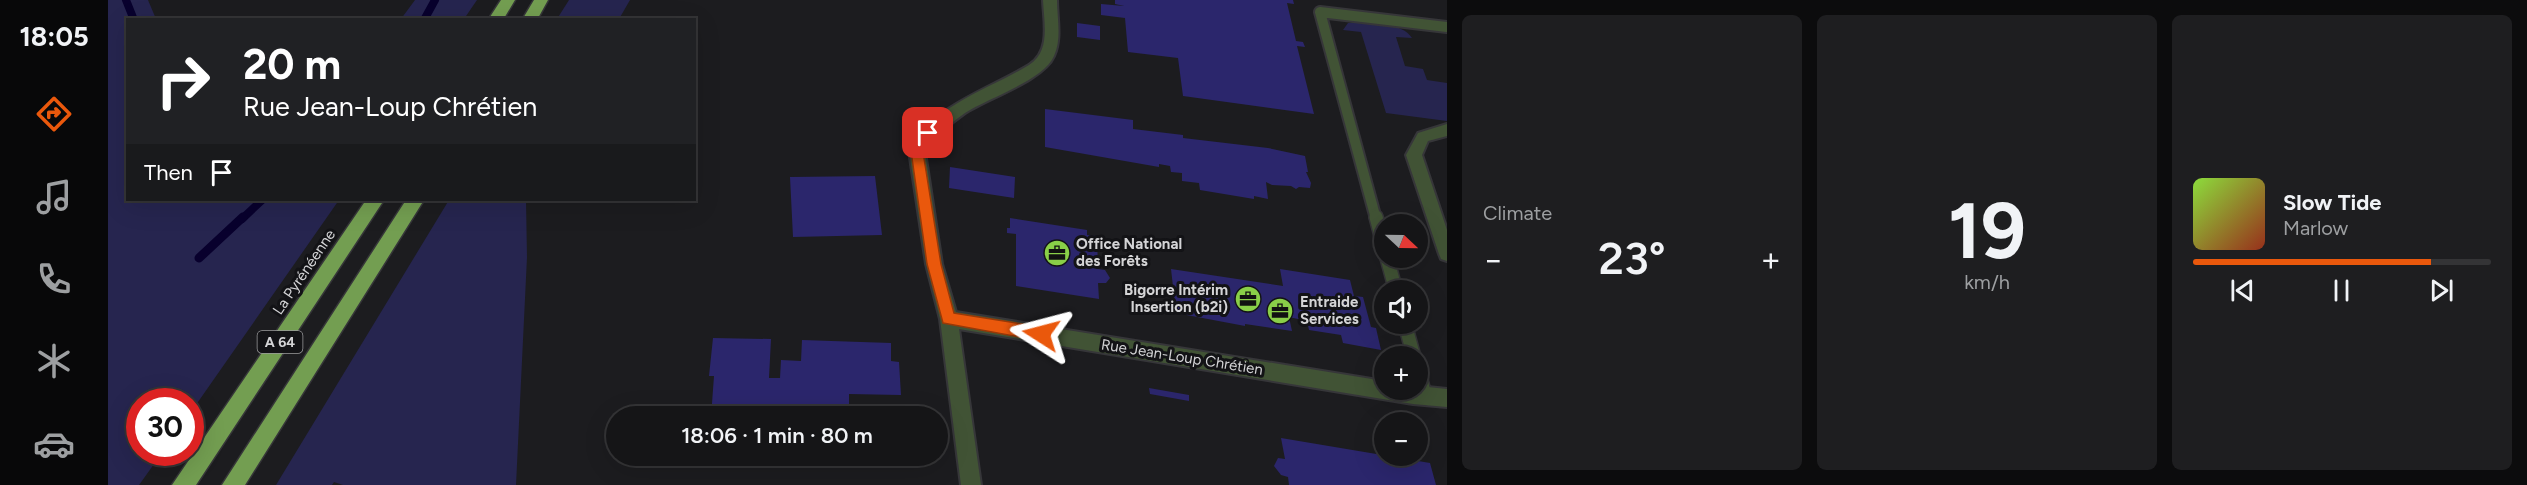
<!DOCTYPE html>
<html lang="en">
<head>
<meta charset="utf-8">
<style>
  body { margin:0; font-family:Figtree,sans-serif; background:#1e1e20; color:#f1f3f6; height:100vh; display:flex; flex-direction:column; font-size:22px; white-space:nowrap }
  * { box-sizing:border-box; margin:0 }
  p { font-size:20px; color:#9d9fa1 }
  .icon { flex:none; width:33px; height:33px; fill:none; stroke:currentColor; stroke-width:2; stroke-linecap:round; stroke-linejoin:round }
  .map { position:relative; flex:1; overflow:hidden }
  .panel { display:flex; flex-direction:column; gap:15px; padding:15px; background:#0c0c0d; width:1080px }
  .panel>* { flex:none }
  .banner { position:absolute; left:18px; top:18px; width:570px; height:183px; border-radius:0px; box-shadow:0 6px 24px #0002,0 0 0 2px #343436; background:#202124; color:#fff; overflow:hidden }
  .needle { width:39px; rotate:112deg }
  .controls { position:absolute; left:1266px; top:214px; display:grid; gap:12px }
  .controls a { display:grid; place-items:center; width:54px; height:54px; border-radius:50%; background:#151517; box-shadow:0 6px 24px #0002,0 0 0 2px #343436; font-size:30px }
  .speed { position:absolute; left:18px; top:388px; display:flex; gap:12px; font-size:30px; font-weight:700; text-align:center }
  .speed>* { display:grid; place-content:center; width:78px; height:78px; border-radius:50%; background:#151517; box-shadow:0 6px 24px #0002,0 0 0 2px #343436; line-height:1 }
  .speed .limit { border:9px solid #d22; background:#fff; color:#111 }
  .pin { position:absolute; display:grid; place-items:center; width:51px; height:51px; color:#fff; margin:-26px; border-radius:12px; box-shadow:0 3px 9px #0006 }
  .me { position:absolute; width:66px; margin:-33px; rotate:279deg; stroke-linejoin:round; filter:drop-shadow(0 0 4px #0008) }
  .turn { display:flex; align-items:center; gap:21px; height:126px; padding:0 18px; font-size:27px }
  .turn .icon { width:78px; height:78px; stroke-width:2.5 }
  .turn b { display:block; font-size:42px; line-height:51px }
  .then { display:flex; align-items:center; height:57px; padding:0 18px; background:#0003; gap:12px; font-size:22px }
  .big { font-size:45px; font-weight:600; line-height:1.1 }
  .panel .tile { flex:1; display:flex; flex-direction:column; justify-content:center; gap:9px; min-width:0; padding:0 21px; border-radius:9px; background:#1e1e20 }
  .panel .dial { align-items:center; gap:0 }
  .dial b { font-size:78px; line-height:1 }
  .song { display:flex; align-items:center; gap:18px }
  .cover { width:72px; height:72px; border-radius:9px; background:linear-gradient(135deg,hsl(90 70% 55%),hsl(10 70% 35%)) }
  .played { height:6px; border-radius:3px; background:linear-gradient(90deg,#ea580c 80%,#343436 80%) }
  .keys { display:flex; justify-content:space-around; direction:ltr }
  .heat { display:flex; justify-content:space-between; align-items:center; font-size:33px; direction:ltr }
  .panel .tiles { flex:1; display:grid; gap:15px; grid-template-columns:repeat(3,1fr) }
  .trip { position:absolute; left:498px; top:406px; width:342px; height:60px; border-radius:30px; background:#151517; box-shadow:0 6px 24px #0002,0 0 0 2px #343436; font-weight:600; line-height:60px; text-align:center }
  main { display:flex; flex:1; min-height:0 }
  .tab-bar { display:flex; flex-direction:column; width:108px; justify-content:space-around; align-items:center; background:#080809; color:#9d9fa1 }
  .tab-bar .icon { width:42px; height:42px }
  .tab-bar .selected { color:#ea580c }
  .tab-bar b { font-size:27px; color:#f1f3f6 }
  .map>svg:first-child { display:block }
  .green { fill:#26254f }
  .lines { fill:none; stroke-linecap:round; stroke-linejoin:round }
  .stream-far1 { stroke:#08002d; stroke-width:8 }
  .stream { stroke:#08002d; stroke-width:9 }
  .building { fill:#2b266c }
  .service-far1-casing { stroke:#363639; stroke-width:14 }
  .service-casing { stroke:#363639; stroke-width:16 }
  .minor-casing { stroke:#363639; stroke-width:4 }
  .motorway-casing { stroke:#363639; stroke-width:3 }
  .service-far1 { stroke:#415335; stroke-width:10 }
  .service { stroke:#415335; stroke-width:13 }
  .minor { fill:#415335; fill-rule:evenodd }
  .motorway { fill:#739e51; fill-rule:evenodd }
  .route { fill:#ea580c; stroke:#983908; stroke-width:1.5 }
  .labels { text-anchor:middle; stroke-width:6; stroke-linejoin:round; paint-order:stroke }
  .shield { fill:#131316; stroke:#9a9a9c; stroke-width:1.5 }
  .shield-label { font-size:14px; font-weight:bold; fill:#d4d4d6 }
  .poi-label { font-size:15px; font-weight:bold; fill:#d4d4d6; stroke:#131316; text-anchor:start }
  .street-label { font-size:15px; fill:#d4d4d6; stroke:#131316 }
</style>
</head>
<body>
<main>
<nav class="tab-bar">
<b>18:05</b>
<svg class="icon selected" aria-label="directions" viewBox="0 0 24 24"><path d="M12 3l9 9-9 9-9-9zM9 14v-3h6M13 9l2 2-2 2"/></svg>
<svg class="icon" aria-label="music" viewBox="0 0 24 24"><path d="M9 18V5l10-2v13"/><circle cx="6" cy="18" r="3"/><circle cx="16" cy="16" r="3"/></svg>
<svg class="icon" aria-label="phone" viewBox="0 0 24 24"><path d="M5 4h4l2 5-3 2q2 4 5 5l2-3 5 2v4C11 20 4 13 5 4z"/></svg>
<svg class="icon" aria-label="climate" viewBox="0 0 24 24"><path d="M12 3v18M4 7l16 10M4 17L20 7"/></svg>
<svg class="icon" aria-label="car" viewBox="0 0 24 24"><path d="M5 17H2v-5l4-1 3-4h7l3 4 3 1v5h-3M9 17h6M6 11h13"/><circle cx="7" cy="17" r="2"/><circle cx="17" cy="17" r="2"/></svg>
</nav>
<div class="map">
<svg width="1339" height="485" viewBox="0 0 1339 485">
  <rect width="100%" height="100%" fill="#1c1c1f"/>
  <path class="green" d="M0,0H40L48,19L20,20V200H231L83,412L82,402H32V453H54L31,485H0Z
    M307,0H369L356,19H293Z
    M461,0H522L511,19H449Z
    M1250,22C1266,25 1294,22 1304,38L1288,37L1297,66L1315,69L1319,80L1339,83V121L1278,113L1253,32L1235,30L1240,23Z
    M341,200H418L419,257L408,485H235L226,482L224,485H168Z"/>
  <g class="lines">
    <path class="stream-far1" d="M18,0L26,20
      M316,20L327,0
      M134,219L154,200"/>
    <path class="stream" d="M91,258L135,217"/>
  </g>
  <path class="building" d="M1007,0H1185L1186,4L1179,3L1188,41L1195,42L1197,47L1189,46L1206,114L1075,96L1070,58L1020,52L1017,18L993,15V4L1016,6L1007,4Z
    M969,23L992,26V40L969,37Z
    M937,109L1025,120V129L1075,135V138L1160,148L1197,156L1200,172H1198L1203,183L1202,188L1191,187L1188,189L1183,186L1164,185L1158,182L1160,199L1146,196V199L1092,190L1091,183L1074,181V173L1063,172L1062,166L1051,164V167L937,147Z
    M842,167L907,177L906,198L841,188Z
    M767,176L774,235L685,237L682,177Z
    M902,218L979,230V235L989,236L990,269L997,270L1002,278L998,283H990L991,299L908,286V234L899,233V228H902Z
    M1063,269L1175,286L1172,269L1242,280L1246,296L1255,297L1263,327L1268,328L1273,350L1235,343L1233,335L1201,330L1199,321L1181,317L1184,331L1137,324V326L1068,313Z
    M605,338L663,339L661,378H672L673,360L693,361L694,340L783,343V361L791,362L793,395L741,394V417H603L606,376H601Z
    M1041,388L1081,395V401L1042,394Z
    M1173,438L1322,463L1328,485H1181L1180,477L1173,475L1166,466L1170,458L1177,459Z"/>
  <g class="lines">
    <defs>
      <path id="service-far1" d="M1268,219L1212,12L1339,27"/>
      <path id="service" d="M1268,217L1276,247
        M1279,258L1288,291
        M1297,324L1306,357
        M1310,368L1317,396"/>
      <path id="minor" d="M935,0H949C949,18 954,39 946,56C936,80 880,98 857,113C841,124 828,136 817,152L834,264L848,312L1276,381V390H1310V386L1339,389V407L1305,404L851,329L873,485H853L832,319L818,264L801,151C825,105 880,90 921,65C943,51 936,23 935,0Z
        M1339,124V136L1320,141L1314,155L1339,230V261L1333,259L1331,254L1298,155L1310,133Z"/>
      <path id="motorway" d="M393,0H407L395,20H380Z
        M426,0H440L429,20H414Z
        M258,200H276L88,485H64Z
        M298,200H316L137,485H114Z"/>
    </defs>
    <use href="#service-far1" class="service-far1-casing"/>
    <use href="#service" class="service-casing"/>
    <use href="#minor" class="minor-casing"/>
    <use href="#motorway" class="motorway-casing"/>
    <use href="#service-far1" class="service-far1"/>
    <use href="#service" class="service"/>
    <use href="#minor" class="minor"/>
    <use href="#motorway" class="motorway"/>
  </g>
  <path class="route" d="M820,128L827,133L815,152L833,264L846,313L933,327L939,329L941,334L939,339L933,341L835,323L819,264L803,151L816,129Z"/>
  <defs>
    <symbol id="office-disc" viewBox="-11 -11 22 22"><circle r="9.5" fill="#89cf48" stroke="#131316"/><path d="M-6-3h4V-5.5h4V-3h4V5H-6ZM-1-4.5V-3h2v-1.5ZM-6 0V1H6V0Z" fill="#111"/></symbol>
  </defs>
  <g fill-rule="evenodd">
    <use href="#office-disc" x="934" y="238" width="30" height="30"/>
    <use href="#office-disc" x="1125" y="284" width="30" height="30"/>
    <use href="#office-disc" x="1157" y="296" width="30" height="30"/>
  </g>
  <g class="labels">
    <rect class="shield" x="149.5" y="331" width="45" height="22" rx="4.5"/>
    <g class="shield-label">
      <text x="172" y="347">A 64</text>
    </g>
    <g class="poi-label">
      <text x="968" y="249">Office National<tspan x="968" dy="17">des Forêts</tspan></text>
      <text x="1120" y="295" text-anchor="end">Bigorre Intérim<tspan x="1120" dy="17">Insertion (b2i)</tspan></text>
      <text x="1192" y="307">Entraide<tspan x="1192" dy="17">Services</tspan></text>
    </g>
    <g class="street-label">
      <text transform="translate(196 272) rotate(-56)" y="5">La Pyrénéenne</text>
      <text transform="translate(1074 357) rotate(9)" y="5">Rue Jean-Loup Chrétien</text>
    </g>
  </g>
</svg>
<div class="controls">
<a><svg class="needle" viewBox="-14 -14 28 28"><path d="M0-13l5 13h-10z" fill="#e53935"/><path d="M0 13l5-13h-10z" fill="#9d9fa1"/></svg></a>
<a><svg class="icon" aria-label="sound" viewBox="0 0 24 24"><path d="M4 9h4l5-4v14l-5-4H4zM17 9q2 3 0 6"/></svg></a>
<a>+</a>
<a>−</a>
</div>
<div class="speed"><div class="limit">30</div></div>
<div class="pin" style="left:820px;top:133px;background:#d93025"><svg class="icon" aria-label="arrive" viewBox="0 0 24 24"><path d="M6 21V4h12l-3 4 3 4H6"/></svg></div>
<svg class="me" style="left:933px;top:334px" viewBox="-20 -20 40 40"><path d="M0-17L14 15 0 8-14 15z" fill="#ea580c" stroke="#fff" stroke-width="4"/></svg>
<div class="trip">18:06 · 1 min · 80 m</div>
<div class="banner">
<div class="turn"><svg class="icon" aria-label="right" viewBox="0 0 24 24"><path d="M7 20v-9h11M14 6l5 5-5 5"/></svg><div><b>20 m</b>Rue Jean-Loup Chrétien</div></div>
<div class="then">Then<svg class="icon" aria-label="arrive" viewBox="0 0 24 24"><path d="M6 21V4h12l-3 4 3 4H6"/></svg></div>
</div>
</div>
<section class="panel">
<div class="tiles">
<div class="tile"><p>Climate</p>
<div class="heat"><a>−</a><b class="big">23°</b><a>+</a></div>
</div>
<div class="tile dial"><b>19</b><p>km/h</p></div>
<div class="tile">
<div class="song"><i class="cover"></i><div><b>Slow Tide</b><p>Marlow</p></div></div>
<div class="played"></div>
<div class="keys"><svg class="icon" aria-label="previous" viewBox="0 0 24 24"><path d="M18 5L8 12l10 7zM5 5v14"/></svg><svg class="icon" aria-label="pause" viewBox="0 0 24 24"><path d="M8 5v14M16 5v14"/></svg><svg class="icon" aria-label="next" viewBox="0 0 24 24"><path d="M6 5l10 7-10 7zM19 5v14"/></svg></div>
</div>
</div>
</section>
</main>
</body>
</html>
